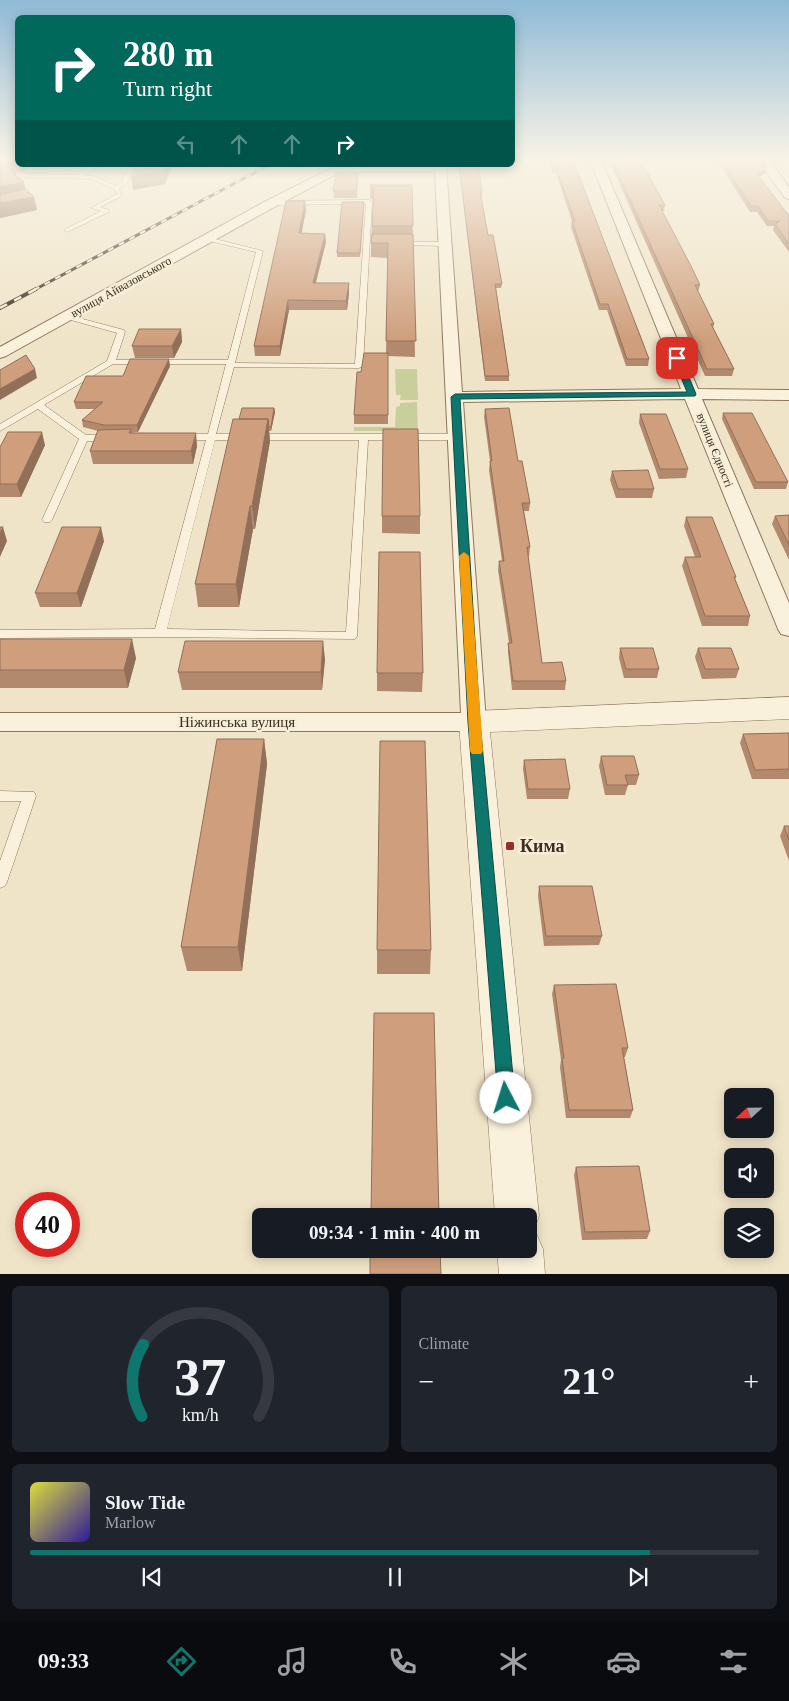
<!DOCTYPE html>
<html lang="en">
<head>
<meta charset="utf-8">
<style>
  body { margin:0; font-family:Georgia,serif; background:#20242c; color:#f1f3f6; height:100vh; display:flex; flex-direction:column; font-size:19px; white-space:nowrap }
  * { box-sizing:border-box; margin:0 }
  p { font-size:16px; color:#9ea1a6 }
  .icon { flex:none; width:28px; height:28px; fill:none; stroke:currentColor; stroke-width:2; stroke-linecap:round; stroke-linejoin:round }
  .map { position:relative; height:1274px; overflow:hidden }
  .sheet { display:flex; flex-direction:column; gap:12px; padding:12px; background:#0d0f14; flex:1 }
  .sheet>* { flex:none }
  .guide { position:absolute; left:15px; top:15px; width:500px; height:152px; border-radius:8px; box-shadow:0 2px 12px #0003; background:#00695c; color:#fff; overflow:hidden }
  .needle { width:32px; rotate:248deg }
  .fabs { position:absolute; left:724px; top:1088px; display:grid; gap:10px }
  .fabs a { display:grid; place-items:center; width:50px; height:50px; border-radius:8px; background:#171b24; box-shadow:0 2px 12px #0003; font-size:25px }
  .speed { position:absolute; left:15px; top:1192px; display:flex; gap:10px; font-size:25px; font-weight:700; text-align:center }
  .speed>* { display:grid; place-content:center; width:65px; height:65px; border-radius:50%; background:#171b24; box-shadow:0 2px 12px #0003; line-height:1 }
  .speed .limit { border:8px solid #d22; background:#fff; color:#111 }
  .pin { position:absolute; display:grid; place-items:center; width:42px; height:42px; color:#fff; margin:-21px; border-radius:10px; box-shadow:0 2px 8px #0006 }
  .me { position:absolute; width:55px; margin:-28px; rotate:355deg; stroke-linejoin:round; filter:drop-shadow(0 0 4px #0008) }
  .turn { display:flex; align-items:center; gap:18px; height:105px; padding:0 25px; font-size:22px }
  .turn .icon { width:65px; height:65px; stroke-width:2.5 }
  .turn b { display:block; font-size:35px; line-height:42px }
  .lanes { display:flex; align-items:center; height:48px; padding:0 25px; background:#0003; justify-content:center; gap:25px; direction:ltr }
  .lanes .off { opacity:.35 }
  .big { font-size:38px; font-weight:700; line-height:1.1 }
  .sheet .widget { flex:1; display:flex; flex-direction:column; justify-content:center; gap:8px; min-width:0; padding:0 18px; border-radius:8px; background:#20242c }
  .sheet .dial { align-items:center; gap:0 }
  .dial svg { height:130px; overflow:visible; fill:none; stroke:#363941; stroke-width:7; stroke-linecap:round; text-anchor:middle }
  .dial text { fill:#f1f3f6; stroke:none }
  .song { display:flex; align-items:center; gap:15px }
  .cover { width:60px; height:60px; border-radius:8px; background:linear-gradient(135deg,hsl(60 70% 55%),hsl(250 70% 35%)) }
  .played { height:5px; border-radius:2px; background:linear-gradient(90deg,#0f766e 85%,#363941 85%) }
  .keys { display:flex; justify-content:space-around; direction:ltr }
  .heat { display:flex; justify-content:space-between; align-items:center; font-size:28px; direction:ltr }
  .sheet .tiles { flex:1; display:grid; gap:12px; grid-template-columns:1fr 1fr }
  .widget:last-child { grid-column:span 2 }
  .trip { position:absolute; left:252px; top:1208px; width:285px; height:50px; border-radius:8px; background:#171b24; box-shadow:0 2px 12px #0003; font-weight:700; line-height:50px; text-align:center }
  .dock { display:flex; height:80px; justify-content:space-around; align-items:center; background:#090b0e; color:#9ea1a6 }
  .dock .icon { width:35px; height:35px }
  .dock .on { color:#0f766e }
  .dock b { font-size:22px; color:#f1f3f6 }
  .map>svg:first-child { display:block }
  .green { fill:#c9cf9b }
  .lines { fill:none; stroke-linecap:round; stroke-linejoin:round }
  .service-casing { stroke:#8d765c; stroke-width:1 }
  .minor-casing { stroke:#8d765c; stroke-width:2 }
  .tertiary-casing { stroke:#8d765c; stroke-width:1 }
  .service { fill:#faf1dc; fill-rule:evenodd }
  .minor { fill:#faf1dc; fill-rule:evenodd }
  .tertiary { fill:#faf1dc; fill-rule:evenodd }
  .rail-far1-casing { stroke:#3d2e20; stroke-width:3 }
  .rail-casing { stroke:#3d2e20; stroke-width:4 }
  .rail-far1 { stroke:#f7eed8; stroke-width:2; stroke-dasharray:6; stroke-linecap:butt }
  .rail { stroke:#f7eed8; stroke-width:2.5; stroke-dasharray:8; stroke-linecap:butt }
  .wall { fill:#b2896c }
  .shaded-wall { fill:#916f58 }
  .building { fill:#cf9f7d; stroke:#916f58 }
  .route { fill:#0f766e; stroke:#0a4d48 }
  .slow { fill:#f59e0b }
  .poi-dot { fill:#9e2a2b; stroke:#f7eed8; stroke-width:2 }
  .labels { text-anchor:middle; stroke-width:5; stroke-linejoin:round; paint-order:stroke }
  .far-street-label { font-size:12px; fill:#3d2e20; stroke:#f7eed8 }
  .street-label { font-size:15px; fill:#3d2e20; stroke:#f7eed8 }
  .near-poi-label { font-size:18px; font-weight:bold; fill:#3d2e20; stroke:#f7eed8; text-anchor:start }
</style>
</head>
<body>
<div class="map">
<svg width="789" height="1274" viewBox="0 0 789 1274">
  <rect width="100%" height="100%" fill="#f0e4c8"/>
  <path class="green" d="M395,369H417L418,400H400L401,395H396Z
    M417,402L418,431H354V427H395L396,407L400,406V403Z"/>
  <g class="lines">
    <defs>
      <path id="service" d="M93,165H100L84,175L94,176L116,186L122,182L129,167L134,168L126,184L119,189L122,196L100,207L109,210V212L67,232L64,230L65,229L101,211L91,208L117,194L114,189L91,179L0,177V173L76,175Z
        M369,200L372,202L363,366L359,368L234,367L216,434H458L462,437L458,440H368L357,636L355,639L160,637L0,638V630L155,629L206,440H182L178,437L182,434H208L226,364H113L44,405L86,435H108L112,438L108,441H87L52,520L50,522H44L42,520L79,439L38,409L0,431V424L107,361L117,333L64,318V314L124,330L125,332L116,360H228L256,252L205,240L204,239L207,237L263,251L235,363L355,364L366,204L272,205L269,203L272,201ZM215,440H359L346,632L167,629Z
        M399,242H444L447,244L444,246L397,245L396,244Z
        M0,791L34,792L36,796L7,882L5,886L0,888V861L21,801H0Z"/>
      <path id="minor" d="M590,160H601L698,389L789,390V400L702,399L789,603V636L781,634L778,629L685,399L463,402L486,722L483,728L474,731H0V713H461L435,172H340L276,206L6,356L0,358V347L268,200L334,167L446,165L462,392L681,389Z
        M758,160H769L789,187V199L785,198Z"/>
      <path id="tertiary" d="M789,697V719L490,732L539,1216L533,1232L536,1233L543,1249L545,1274H499L497,1249H529V1216H495L459,722L463,714L474,711Z"/>
    </defs>
    <use href="#service" class="service-casing"/>
    <use href="#minor" class="minor-casing"/>
    <use href="#tertiary" class="tertiary-casing"/>
    <use href="#service" class="service"/>
    <use href="#minor" class="minor"/>
    <use href="#tertiary" class="tertiary"/>
    <defs>
      <path id="rail-far1" d="M34,290L269,165"/>
      <path id="rail" d="M0,308L36,289"/>
    </defs>
    <use href="#rail-far1" class="rail-far1-casing"/>
    <use href="#rail" class="rail-casing"/>
    <use href="#rail-far1" class="rail-far1"/>
    <use href="#rail" class="rail"/>
  </g>
  <path class="wall" d="M0,160H18V165H29L23,172H15L16,176L25,189L34,197L37,210L0,218Z
    M549,160H573L649,359L648,366H626L607,310H599L571,227L572,221L556,173H552Z
    M609,160H640L665,205L664,211H662L700,285L698,292L714,324L713,328L734,369L732,376H705Z
    M717,160H762L766,168L765,173L759,177L789,216V252L773,230L774,226H767L757,212H750Z
    M771,160H781L775,165Z
    M459,165H478L482,192V196H481L488,235L502,284L501,288H496L509,376V381H485Z
    M358,179L357,198H334L333,191Z
    M370,185H412L415,357L388,356V424H354V415L361,372L386,353L388,258L371,257V243L373,201L370,198Z
    M364,206L360,257H337V253Z
    M306,210L301,233L326,242L316,283H349V293L347,310H289L280,356H255L254,346Z
    M181,329L182,342L174,358H135L132,346Z
    M170,366L138,432L131,433L197,446L193,464H93L90,451L98,431L83,427L82,420L95,409H76L74,402L123,376Z
    M274,408L275,412L271,431H269L270,441L255,529H253L239,607H198L195,584L239,419Z
    M485,409L518,461L530,503L529,511H524L530,547L529,556H528L542,663L566,681L565,690H512L508,652V643H509L498,570L499,561H502L489,470L490,461L484,417Z
    M723,413L788,482L786,489H754L722,419Z
    M640,414L688,469L686,478L659,479L639,423Z
    M45,445L21,497H0V447Z
    M612,471L654,489L652,498H616L610,480Z
    M789,515V560L772,524L775,516Z
    M382,516H420V534L382,533Z
    M686,517L736,577L735,579L750,616L748,626H702L682,566L685,557H695L684,526Z
    M104,541L81,607H40L35,593Z
    M0,639L136,658L128,688H0Z
    M620,648L659,669L657,678H624L619,658Z
    M698,648L739,669L736,678L702,679L695,657Z
    M325,659L322,690H182L178,672Z
    M377,673H423L422,692L377,691Z
    M789,733V779H752L740,743L743,734Z
    M264,739L267,764L242,971H187L181,947Z
    M601,756L639,775L636,785H628L625,795H605L599,766Z
    M524,760L570,789L568,799H527L523,769Z
    M784,826H789V861L780,836Z
    M539,886L602,936L599,945L544,946L538,896Z
    M377,950H431L430,974H377Z
    M554,985L628,1048L625,1057H624L633,1110L630,1118H566L560,1067L561,1060L552,994Z
    M576,1167L650,1231L647,1239L582,1240L574,1175Z"/>
  <path class="shaded-wall" d="M776,160H781L775,165Z
    M22,165H29L23,172Z
    M166,165H173L165,184L133,190L131,177Z
    M14,166L17,179L10,171Z
    M766,168L765,173L756,179L757,174Z
    M24,182L27,195L0,201V187Z
    M34,197L37,210L0,218V203Z
    M305,201L306,210L300,242L299,233Z
    M325,234L326,242L313,292V283Z
    M349,283V293L347,310L346,301Z
    M288,300L289,310L280,356V346Z
    M181,329L182,342L174,358L172,346Z
    M169,359L170,366L138,432L137,425Z
    M35,369L37,378L0,400V389Z
    M274,408L275,412L271,431V427Z
    M268,419L270,441L255,529L252,506Z
    M42,432L45,445L21,497L17,484Z
    M196,433L197,446L193,464L191,451Z
    M250,506L253,529L239,607L236,584Z
    M3,527L7,541L0,557V534Z
    M101,527L104,541L81,607L77,593Z
    M132,639L136,658L128,688L124,670Z
    M323,641L325,659L322,690L321,672Z
    M264,739L267,764L242,971L238,947Z"/>
  <path class="building" d="M551,160H573L649,359H627L608,304H600L572,221H575L556,168H553Z
    M612,160H640L665,205H659L692,268L700,285H695L714,324H711L734,369H707Z
    M721,160H762L766,168L757,174L789,216V244L775,224L780,221H768L758,206H751Z
    M137,165H166L163,171L131,177Z
    M459,165H478L482,192H480L488,235H493L502,284H495L509,376H485Z
    M0,166H14L10,171L24,182L0,187Z
    M336,172H358L356,191H333Z
    M370,185H412L413,226H372L374,189Z
    M26,189L34,197L0,203V195Z
    M286,201H305L299,233L325,234L313,283H349L346,301L288,300L280,346H254Z
    M342,202H364L360,253H337Z
    M372,234H413L416,341H386L388,243H371Z
    M139,329H181L172,346H132Z
    M364,353H388V415H354L357,372H361Z
    M26,355L35,369L0,389V370Z
    M130,359H169L137,425H104L82,420L103,402H74L86,376H123Z
    M242,408H274L271,427H269L268,419H239Z
    M509,408L518,461H522L530,503H522L530,547H527L542,663L562,662L566,681H513L508,643H512L499,561H504L490,461H492L485,409Z
    M723,413H752L788,482H756Z
    M640,414H666L688,469H660Z
    M233,419H268L252,506H250L236,584H195Z
    M131,429L129,433H196L191,451H90L98,430Z
    M383,429H418L420,516H382Z
    M8,432H42L17,484H0V447Z
    M648,470L654,489H618L612,471Z
    M789,515V545L775,516Z
    M686,517H712L736,577H734L750,616H705L685,557H701Z
    M0,527H3L0,534Z
    M62,527H101L77,593H35Z
    M379,552H420L423,673H377Z
    M0,639H132L124,670H0Z
    M185,641H323L321,672H178Z
    M620,648H653L659,669H626Z
    M698,648H731L739,669H705Z
    M789,733V769L755,770L743,734Z
    M217,739H264L238,947H181Z
    M380,741H425L431,950H377Z
    M601,756H634L639,775H625L628,785H607Z
    M565,759L570,789H528L524,760Z
    M784,826H789V840Z
    M539,886H592L602,936H546Z
    M616,984L628,1048H622L633,1110H569L562,1059L564,1058L554,985Z
    M374,1013H434L439,1216H371Z
    M639,1166L650,1231L585,1232L576,1167Z
    M370,1249H440L441,1274H370Z"/>
  <linearGradient id="sky" x2="0" y2="1"><stop stop-color="#8fbad6"/><stop offset="0.47" stop-color="#f8f3e6"/><stop offset="1" stop-color="#f8f3e6" stop-opacity="0"/></linearGradient>
  <rect width="789" height="339" fill="url(#sky)"/>
  <path class="route" d="M674,356L681,358L696,394L695,396L460,399L480,722L515,1098L512,1104L506,1106L501,1104L498,1098L468,722L451,397L455,394L687,392L673,358Z"/>
  <path class="slow" d="M464,552L469,556L483,751L481,754H472L470,751L459,556Z"/>
  <rect class="poi-dot" x="505" y="841" width="10" height="10" rx="2.5"/>
  <g class="labels">
    <g class="far-street-label">
      <text transform="translate(121 287) rotate(-29)" y="4">вулиця Айвазовського</text>
      <text transform="translate(715 450) rotate(68)" y="4">вулиця Єдності</text>
    </g>
    <g class="street-label">
      <text x="237" y="727">Ніжинська вулиця</text>
    </g>
    <g class="near-poi-label">
      <text x="520" y="852">Кима</text>
    </g>
  </g>
</svg>
<div class="fabs">
<a><svg class="needle" viewBox="-14 -14 28 28"><path d="M0-13l5 13h-10z" fill="#e53935"/><path d="M0 13l5-13h-10z" fill="#9ea1a6"/></svg></a>
<a><svg class="icon" aria-label="sound" viewBox="0 0 24 24"><path d="M4 9h4l5-4v14l-5-4H4zM17 9q2 3 0 6"/></svg></a>
<a><svg class="icon" aria-label="layers" viewBox="0 0 24 24"><path d="M12 4l9 5-9 5-9-5zM3 14l9 5 9-5"/></svg></a>
</div>
<div class="speed"><div class="limit">40</div></div>
<div class="pin" style="left:677px;top:358px;background:#d93025"><svg class="icon" aria-label="arrive" viewBox="0 0 24 24"><path d="M6 21V4h12l-3 4 3 4H6"/></svg></div>
<svg class="me" style="left:506px;top:1098px" viewBox="-20 -20 40 40"><circle r="19" fill="#fff"/><path d="M0-13L10 11 0 6-10 11z" fill="#0f766e"/></svg>
<div class="trip">09:34 · 1 min · 400 m</div>
<div class="guide">
<div class="turn"><svg class="icon" aria-label="right" viewBox="0 0 24 24"><path d="M7 20v-9h11M14 6l5 5-5 5"/></svg><div><b>280 m</b>Turn right</div></div>
<div class="lanes"><svg class="icon off" aria-label="left" viewBox="0 0 24 24"><path d="M17 20v-9H6M10 6l-5 5 5 5"/></svg><svg class="icon off" aria-label="ahead" viewBox="0 0 24 24"><path d="M12 20V5M6 11l6-6 6 6"/></svg><svg class="icon off" aria-label="ahead" viewBox="0 0 24 24"><path d="M12 20V5M6 11l6-6 6 6"/></svg><svg class="icon" aria-label="right" viewBox="0 0 24 24"><path d="M7 20v-9h11M14 6l5 5-5 5"/></svg></div>
</div>
</div>
<section class="sheet">
<div class="tiles">
<div class="widget dial"><svg viewBox="0 0 100 80">
<path d="M14 69A42 42 0 1 1 86 69"/>
<path d="M14 69A42 42 0 0 1 15 25" stroke="#0f766e"/>
<text x="50" y="56" font-size="32" font-weight="700">37</text>
<text x="50" y="72" font-size="11">km/h</text>
</svg></div>
<div class="widget"><p>Climate</p>
<div class="heat"><a>−</a><b class="big">21°</b><a>+</a></div>
</div>
<div class="widget">
<div class="song"><i class="cover"></i><div><b>Slow Tide</b><p>Marlow</p></div></div>
<div class="played"></div>
<div class="keys"><svg class="icon" aria-label="previous" viewBox="0 0 24 24"><path d="M18 5L8 12l10 7zM5 5v14"/></svg><svg class="icon" aria-label="pause" viewBox="0 0 24 24"><path d="M8 5v14M16 5v14"/></svg><svg class="icon" aria-label="next" viewBox="0 0 24 24"><path d="M6 5l10 7-10 7zM19 5v14"/></svg></div>
</div>
</div>
</section>
<nav class="dock">
<b>09:33</b>
<svg class="icon on" aria-label="directions" viewBox="0 0 24 24"><path d="M12 3l9 9-9 9-9-9zM9 14v-3h6M13 9l2 2-2 2"/></svg>
<svg class="icon" aria-label="music" viewBox="0 0 24 24"><path d="M9 18V5l10-2v13"/><circle cx="6" cy="18" r="3"/><circle cx="16" cy="16" r="3"/></svg>
<svg class="icon" aria-label="phone" viewBox="0 0 24 24"><path d="M5 4h4l2 5-3 2q2 4 5 5l2-3 5 2v4C11 20 4 13 5 4z"/></svg>
<svg class="icon" aria-label="climate" viewBox="0 0 24 24"><path d="M12 3v18M4 7l16 10M4 17L20 7"/></svg>
<svg class="icon" aria-label="car" viewBox="0 0 24 24"><path d="M5 17H2v-5l4-1 3-4h7l3 4 3 1v5h-3M9 17h6M6 11h13"/><circle cx="7" cy="17" r="2"/><circle cx="17" cy="17" r="2"/></svg>
<svg class="icon" aria-label="filters" viewBox="0 0 24 24"><path d="M4 7h16M4 17h16"/><circle cx="9" cy="7" r="2"/><circle cx="15" cy="17" r="2"/></svg>
</nav>
</body>
</html>
